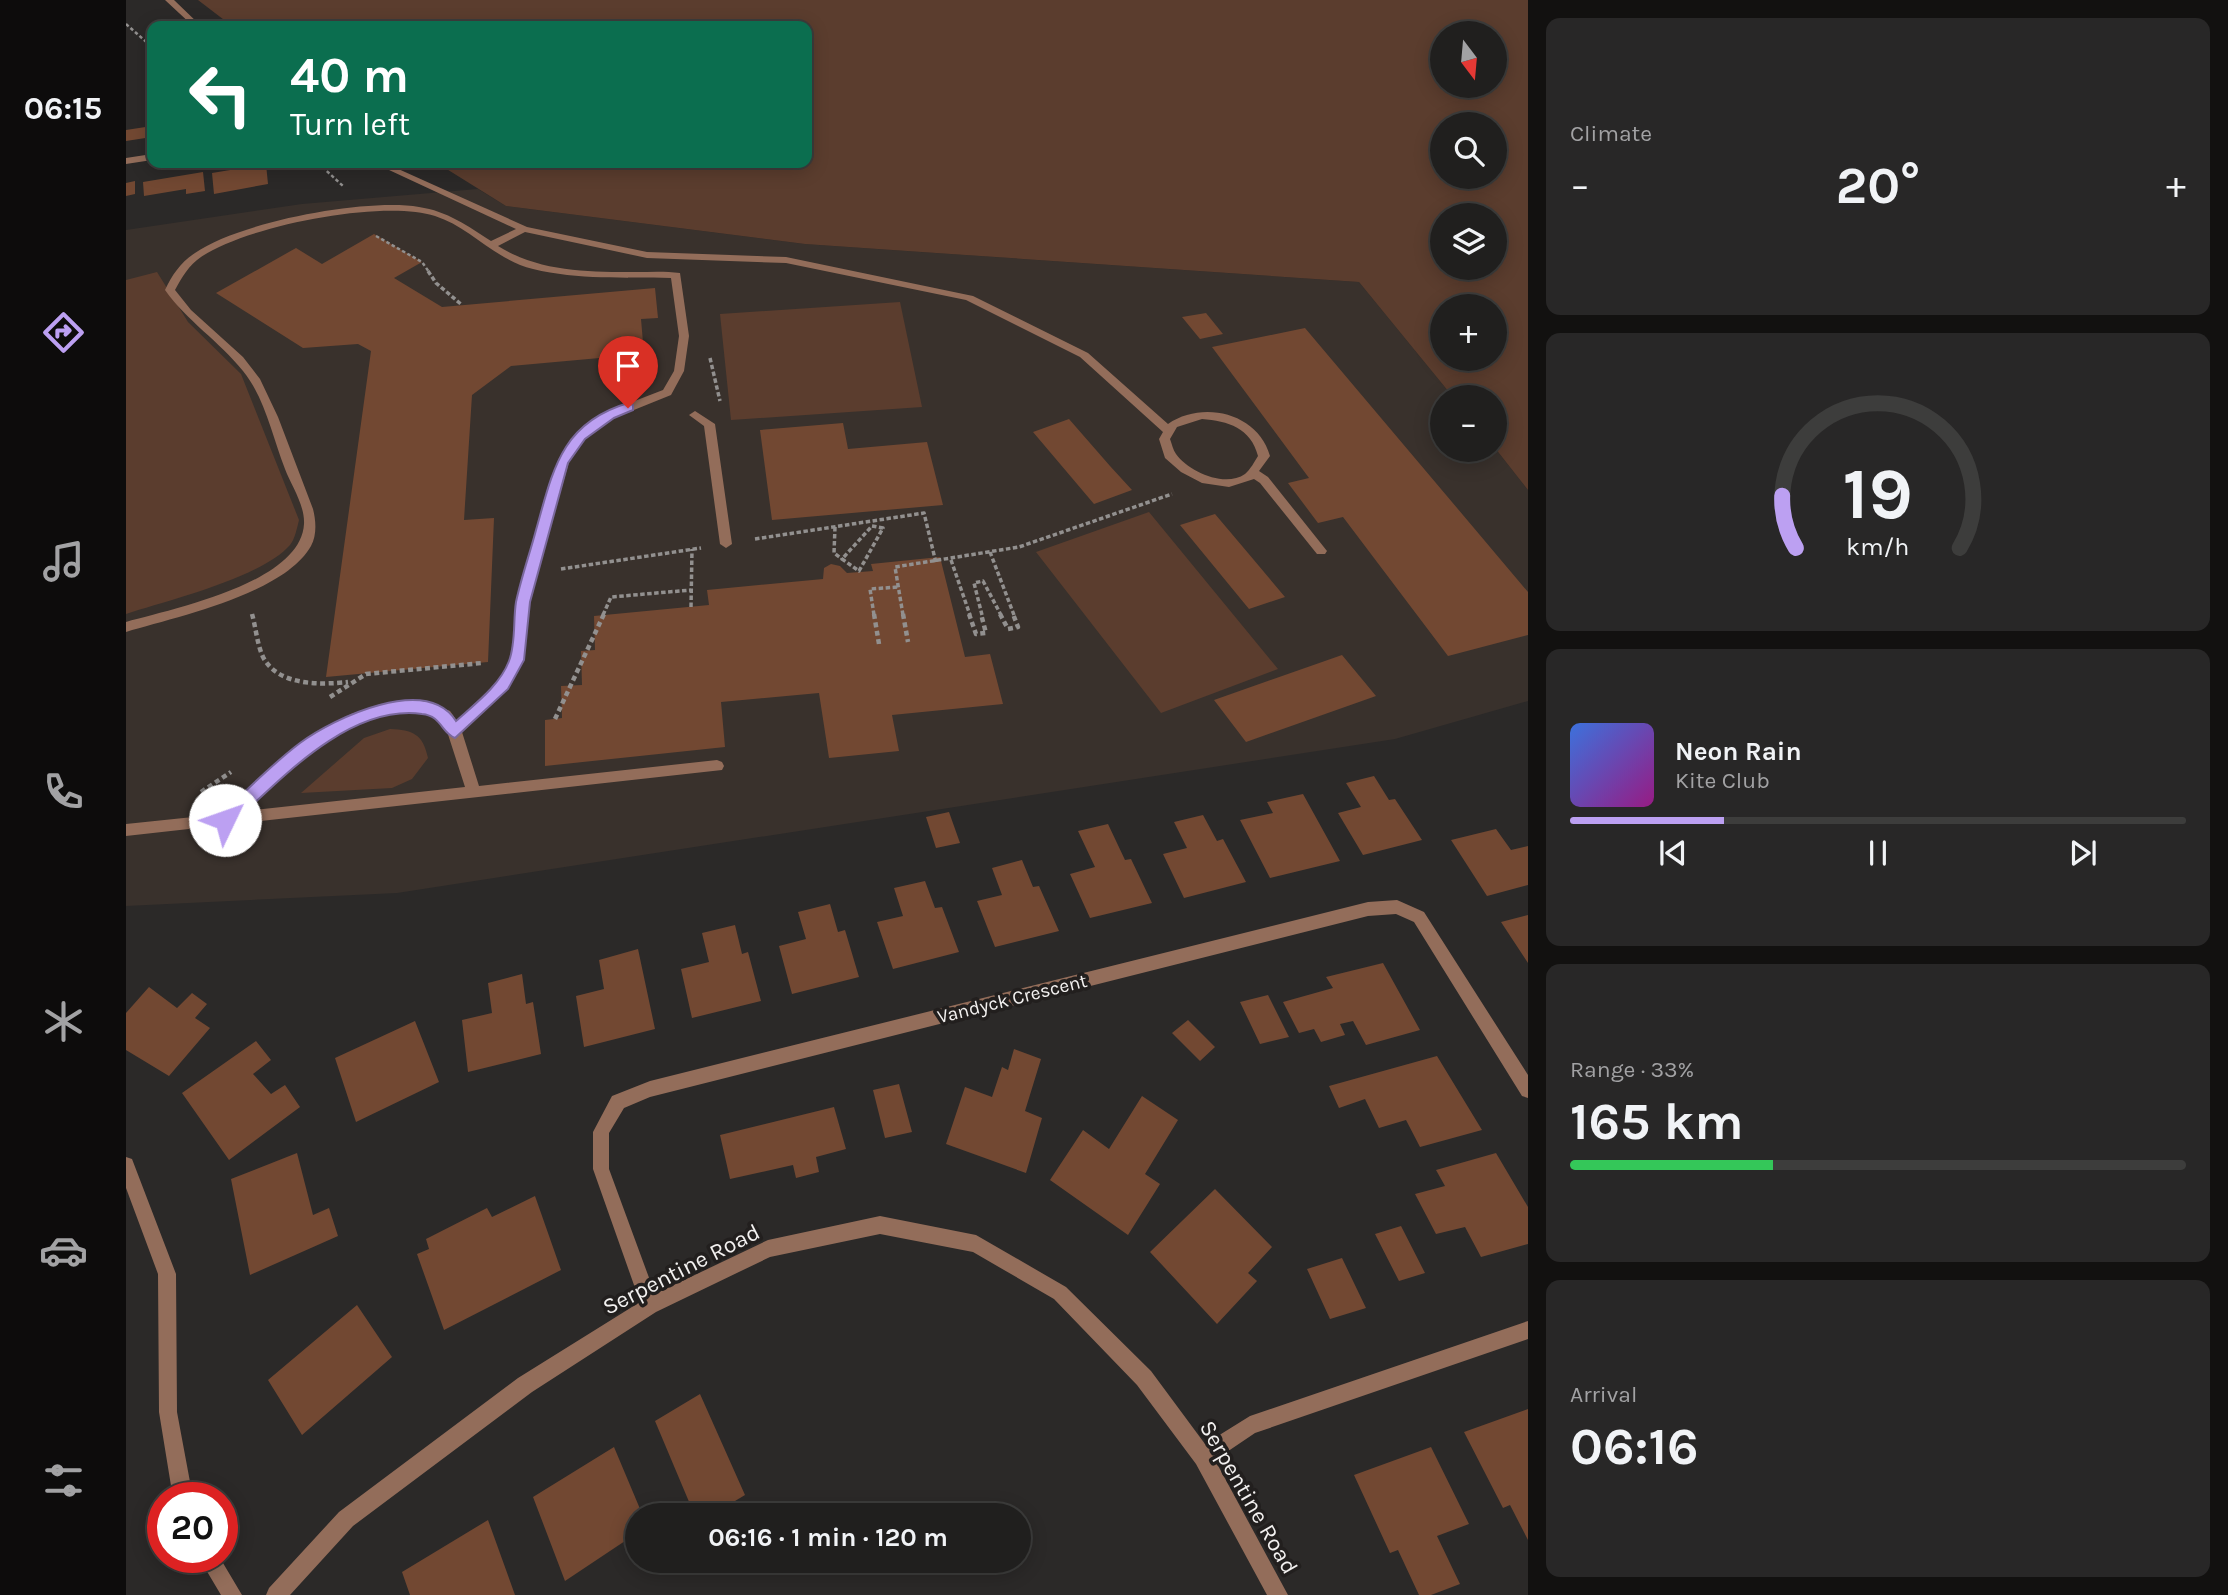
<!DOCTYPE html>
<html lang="en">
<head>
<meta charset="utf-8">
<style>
  body { margin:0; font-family:Karla,sans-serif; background:#282727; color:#f1f3f6; height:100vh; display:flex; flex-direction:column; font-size:26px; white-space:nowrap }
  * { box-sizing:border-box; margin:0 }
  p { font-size:23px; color:#a2a2a4 }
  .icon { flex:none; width:38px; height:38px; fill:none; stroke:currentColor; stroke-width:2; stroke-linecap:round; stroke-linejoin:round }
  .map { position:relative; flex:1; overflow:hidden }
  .panel { display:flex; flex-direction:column; gap:18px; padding:18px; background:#121110; width:700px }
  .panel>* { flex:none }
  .guide { position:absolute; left:21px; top:21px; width:665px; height:147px; border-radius:14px; box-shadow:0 4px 18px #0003,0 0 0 2px #3d3d3c; background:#0b6e4f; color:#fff; overflow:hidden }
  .needle { width:46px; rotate:164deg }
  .controls { position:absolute; left:1304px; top:21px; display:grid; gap:14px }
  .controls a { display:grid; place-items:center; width:77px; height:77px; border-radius:50%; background:#201f1e; box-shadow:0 4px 18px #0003,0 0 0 2px #3d3d3c; font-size:35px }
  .speed { position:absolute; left:21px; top:1482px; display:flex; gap:14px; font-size:35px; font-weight:700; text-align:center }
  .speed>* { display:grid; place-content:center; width:91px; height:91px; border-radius:50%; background:#201f1e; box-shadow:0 4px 18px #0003,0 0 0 2px #3d3d3c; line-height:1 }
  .speed .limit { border:10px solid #d22; background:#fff; color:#111 }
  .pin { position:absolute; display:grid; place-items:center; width:60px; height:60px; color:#fff; margin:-72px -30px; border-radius:50% 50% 50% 0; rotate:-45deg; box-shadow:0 0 7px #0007 }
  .pin .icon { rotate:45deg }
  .me { position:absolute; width:77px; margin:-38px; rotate:48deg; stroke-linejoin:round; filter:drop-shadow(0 0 5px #0008) }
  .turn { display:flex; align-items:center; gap:24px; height:147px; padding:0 28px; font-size:32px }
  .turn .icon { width:91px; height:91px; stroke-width:2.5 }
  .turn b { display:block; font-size:49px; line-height:60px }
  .big { font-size:52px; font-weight:700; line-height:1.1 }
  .panel .tile { flex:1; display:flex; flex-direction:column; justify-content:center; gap:10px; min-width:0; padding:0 24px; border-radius:14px; background:#282727 }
  .panel .dial { align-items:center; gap:0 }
  .dial svg { height:182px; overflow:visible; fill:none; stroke:#3d3d3c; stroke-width:7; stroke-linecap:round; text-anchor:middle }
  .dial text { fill:#f1f3f6; stroke:none }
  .song { display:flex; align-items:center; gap:21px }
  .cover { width:84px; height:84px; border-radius:10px; background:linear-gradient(135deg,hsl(220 70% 55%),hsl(310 70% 35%)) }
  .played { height:7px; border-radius:4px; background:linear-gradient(90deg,#bca0f2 25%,#3d3d3c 25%) }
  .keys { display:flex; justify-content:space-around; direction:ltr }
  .heat { display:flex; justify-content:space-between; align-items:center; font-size:38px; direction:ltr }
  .charge { height:10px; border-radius:5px; background:linear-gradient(90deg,#34c759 33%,#3d3d3c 0) }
  .trip { position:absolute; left:499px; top:1503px; width:406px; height:70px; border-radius:35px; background:#201f1e; box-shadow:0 4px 18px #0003,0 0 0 2px #3d3d3c; font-weight:700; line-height:70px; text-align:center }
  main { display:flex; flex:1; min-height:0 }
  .tab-bar { display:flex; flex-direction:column; width:126px; justify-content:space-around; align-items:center; background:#0d0c0c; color:#a2a2a4 }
  .tab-bar .icon { width:49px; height:49px }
  .tab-bar .active { color:#bca0f2 }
  .tab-bar b { font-size:32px; color:#f1f3f6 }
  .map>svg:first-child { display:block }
  .built { fill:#39312c }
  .green { fill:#5b3d2e; fill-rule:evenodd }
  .building { fill:#724832 }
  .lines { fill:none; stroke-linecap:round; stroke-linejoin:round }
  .path-far2 { stroke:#92908f; stroke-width:2.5; stroke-dasharray:3.5 2.5; stroke-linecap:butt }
  .path-far1 { stroke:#92908f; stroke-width:3.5; stroke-dasharray:4.5 2.5; stroke-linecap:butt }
  .path { stroke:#92908f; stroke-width:4.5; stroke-dasharray:5 3.5; stroke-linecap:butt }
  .service { fill:#936d5a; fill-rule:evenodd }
  .minor { fill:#936d5a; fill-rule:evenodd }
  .route { fill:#bca0f2; stroke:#7a689d; stroke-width:2 }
  .labels { text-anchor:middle; stroke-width:7; stroke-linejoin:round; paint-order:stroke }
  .street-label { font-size:19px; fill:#f3f1f0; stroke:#221f1e }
  .near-street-label { font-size:23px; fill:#f3f1f0; stroke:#221f1e }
</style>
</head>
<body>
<main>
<nav class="tab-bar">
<b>06:15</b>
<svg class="icon active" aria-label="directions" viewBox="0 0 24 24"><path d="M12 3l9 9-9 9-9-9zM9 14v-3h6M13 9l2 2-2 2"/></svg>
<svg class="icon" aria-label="music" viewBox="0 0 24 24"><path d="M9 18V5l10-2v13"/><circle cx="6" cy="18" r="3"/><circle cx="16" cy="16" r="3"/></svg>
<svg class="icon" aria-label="phone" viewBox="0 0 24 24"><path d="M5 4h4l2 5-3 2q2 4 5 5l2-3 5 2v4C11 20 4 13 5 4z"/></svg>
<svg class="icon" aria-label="climate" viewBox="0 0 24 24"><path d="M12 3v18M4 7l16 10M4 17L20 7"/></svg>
<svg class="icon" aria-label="car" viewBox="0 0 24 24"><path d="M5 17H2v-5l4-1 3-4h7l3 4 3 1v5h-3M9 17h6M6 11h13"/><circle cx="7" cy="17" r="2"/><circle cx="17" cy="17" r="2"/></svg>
<svg class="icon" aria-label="filters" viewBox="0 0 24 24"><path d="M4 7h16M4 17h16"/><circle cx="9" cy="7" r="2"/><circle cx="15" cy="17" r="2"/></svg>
</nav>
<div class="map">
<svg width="1402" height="1595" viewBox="0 0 1402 1595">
  <rect width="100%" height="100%" fill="#2b2928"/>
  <path class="built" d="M352,189L380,206L679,244L1233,282L1327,397H1316V450L1369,448L1402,490V701L1269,739L271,893L0,906V230L176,204Z"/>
  <path class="green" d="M72,0H1402V490L1369,448L1368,397H1327L1233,282L679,244L380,206L311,163H681V26H106ZM1316,33H1368V86H1316ZM1316,124H1368V177H1316ZM1316,215H1368V268H1316ZM1316,306H1368V359H1316Z
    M31,272L62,322L115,374L173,520C171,528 169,539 164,545C135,578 43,600 0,614V280Z
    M774,302L796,407L605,420L594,314Z
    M1023,512L1152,669L1035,713L910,552Z
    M264,729C287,730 297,734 302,758L286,779L266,788L175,793L238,738Z"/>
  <path class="building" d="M26,126V137L0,141V130Z
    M140,164L142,184L88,194L86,173Z
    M77,172L79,191L60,194V189L18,196L17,182Z
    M9,181V194L0,196V183Z
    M248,234L296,262L268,278L316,307L529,288L532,318L515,319L518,354L385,366L346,395L338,520L368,518L362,662L200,677L245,351L232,344L177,348L90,293L170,248L196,264Z
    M1080,313L1097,334L1074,339L1056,317Z
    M1179,328L1402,592V635L1322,656L1217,517L1192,523L1162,483L1183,478L1086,347Z
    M943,419L984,466L1006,490L968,504L907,432Z
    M717,423L722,449L801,442L817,505L646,520L634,430Z
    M1089,514L1122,553L1159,597L1123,609L1054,525Z
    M814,557L839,657L864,654L877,704L766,715L773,751L703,758L693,693L595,702L599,747L419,766V720L436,718L435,686L456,685L455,651L469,650L468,616L583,605L581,590L697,579L698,568L705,564L714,566L721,573L747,571L745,564Z
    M1216,655L1250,696L1120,742L1088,700Z
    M1248,776L1263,800L1269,799L1296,840L1237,855L1212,813L1235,807L1220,783Z
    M1177,794L1214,861L1144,878L1114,820L1147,813L1141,802Z
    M823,812L834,843L810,848L800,817Z
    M1077,815L1091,841L1097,839L1120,882L1058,898L1037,854L1061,848L1048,822Z
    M982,824L999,860L1005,859L1026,903L964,918L944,874L969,867L952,831Z
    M1370,829L1385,850L1402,846V885L1361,896L1325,840Z
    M896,860L907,887L913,886L933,931L869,947L851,901L876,895L866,868Z
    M799,881L809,908L816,907L833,952L767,969L751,922L777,916L768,888Z
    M704,904L712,932L719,930L733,977L666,994L653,946L680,939L672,912Z
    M1402,915V963L1375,922Z
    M609,925L616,954L622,952L635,1001L566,1018L555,969L583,962L576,933Z
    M512,949L529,1029L458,1047L450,996L478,989L473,960Z
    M1257,963L1294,1030L1240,1045L1227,1021L1214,1024L1219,1035L1195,1042L1188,1029L1173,1033L1157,1002L1207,988L1200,977Z
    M396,974L400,1004L407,1002L415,1054L342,1072L336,1020L366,1013L362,983Z
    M23,987L51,1008L66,993L81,1004L69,1018L84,1028L43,1076L0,1050V1013Z
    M1142,995L1163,1037L1134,1044L1114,1002Z
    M1062,1020L1089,1047L1074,1061L1046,1033Z
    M289,1021L313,1082L230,1122L209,1058Z
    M130,1041L145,1060L127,1074L145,1094L159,1085L174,1107L103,1160L56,1093Z
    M888,1049L915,1059L899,1111L916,1118L900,1173L820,1144L839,1087L866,1097L876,1067L882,1070Z
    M1311,1056L1356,1130L1294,1147L1280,1120L1253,1128L1239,1099L1213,1108L1203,1086Z
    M773,1084L786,1132L759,1138L747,1090Z
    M1016,1096L1052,1120L1019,1174L1034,1184L1002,1235L924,1180L957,1130L983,1149Z
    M708,1107L720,1149L690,1157L693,1172L670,1178L667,1165L604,1179L594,1135Z
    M171,1153L187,1215L203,1208L212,1236L124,1275L105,1179Z
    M1370,1153L1402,1207V1244L1355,1257L1339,1227L1310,1234L1289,1194L1319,1186L1310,1170Z
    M1089,1189L1146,1247L1122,1273L1131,1281L1091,1324L1024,1252Z
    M409,1196L435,1270L318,1330L291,1254L303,1249L300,1239L361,1208L366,1217Z
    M1275,1226L1299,1273L1273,1281L1249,1234Z
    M1216,1258L1240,1308L1204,1319L1181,1269Z
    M231,1305L266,1357L176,1435L142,1380Z
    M574,1394L619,1495L584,1516H569L529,1421Z
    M1402,1409V1540L1384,1505L1377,1508L1338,1432Z
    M488,1447L517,1516H511V1533L439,1581L407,1497Z
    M1305,1447L1343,1524L1311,1536L1334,1584L1305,1595H1293L1272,1550L1264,1553L1228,1475Z
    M362,1520L389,1595H284L276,1572Z"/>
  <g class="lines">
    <path class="path-far2" d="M0,24L26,47
      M192,163L217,186
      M250,236L296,262L303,272"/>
    <path class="path-far1" d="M302,271L310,283L336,305
      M584,358L594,401
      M746,526L757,528L733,571L716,559Z
      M709,527L708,553L716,559
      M629,539L798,513L810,563
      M864,552L888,615
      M825,560L844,615
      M435,569L575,548
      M565,607L566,549
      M477,615L485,597L565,590
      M748,615L744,589L772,587
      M777,615L769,567L893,547L1046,494
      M856,615L848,583L857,581L875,615"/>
    <path class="path" d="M126,614C130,628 131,644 137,657C152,686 194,685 222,682
      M748,614L753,644
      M777,614L782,642
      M843,614L850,634L860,633L855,614
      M874,614L882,629L892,627L887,614
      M204,697L240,674L356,663
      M429,719L478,614
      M75,792L105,772"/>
    <path class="service" d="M39,0H48L75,26H67Z
      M248,163H259L401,227L521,252L660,257L847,296L962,353L1042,424C1077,400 1132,413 1144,456L1133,471L1142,477L1201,551L1199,554H1191L1134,483L1128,479L1103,487L1076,483L1055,472L1039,458L1033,439L1037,432L954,357L840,300L660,263L521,258L399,232L372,246C414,272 461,272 510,272C524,272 539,271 554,273L563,336L558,371L545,395L488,418L459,439L443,462L403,602L397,660L382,689L336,732L353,786L591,760L596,762L598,766L596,770L0,836V824L96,814L177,742L225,714L255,704L282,702L306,704L324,711L331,721L372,681L385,660L391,602L433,458L451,433L480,412L537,390L548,371L553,336L545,278C499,277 452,280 407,269C369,260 344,227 309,216C257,199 120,226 75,257C63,265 56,277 49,290L65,310L117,357L134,379L152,417L187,509C190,521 191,535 185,546C158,594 50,617 0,632V622C46,609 175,583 178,524C179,505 165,485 159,469C146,436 139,398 117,371C93,341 61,321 39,290C46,275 55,262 69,253C113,222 240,198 293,207C321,211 342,226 365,241L390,229ZM1076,419C1102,421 1125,428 1132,456C1129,461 1124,470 1119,474C1099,488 1063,472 1050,454C1047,450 1046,444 1044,439L1051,427ZM282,712L307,715L319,725L339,787L118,811C157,775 200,727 255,715C264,713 273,713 282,712Z
      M569,411L589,424L606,544L600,548L594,544L578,426L563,415Z"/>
    <path class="minor" d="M26,154V160L0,164V158Z
      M1271,900L1298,912L1402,1075V1098L1396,1096L1288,922L1270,914L1242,916L524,1097L498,1108L483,1133V1169L529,1294L642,1240L754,1216L850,1235L940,1287L1025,1371L1079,1444L1124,1416L1402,1321V1339L1129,1433L1089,1460L1162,1595H1141L1070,1464L1011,1385L928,1299L847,1252L754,1234L644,1257L530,1312L406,1392L227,1526L164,1595H140L143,1588L213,1512L392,1378L514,1302L467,1169V1132L486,1096L524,1081L1242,902Z
      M0,1157L6,1159L50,1274L51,1412L67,1498H47L33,1412L32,1274L0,1188Z
      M73,1558H94L116,1595H95Z"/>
  </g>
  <path class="route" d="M502,403L507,405V410L488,418L459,439L442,463L404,602L398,660L382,689L329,738C315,733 316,716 296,714C223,704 154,780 105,825H94V815C120,791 146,764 174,743C208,718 300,674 330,721C349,704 374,685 383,661C390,643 387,620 390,602C395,578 404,553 410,530C427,470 435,423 502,403Z"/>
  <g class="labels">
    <g class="street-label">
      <text transform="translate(886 998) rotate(-14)" y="7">Vandyck Crescent</text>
    </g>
    <g class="near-street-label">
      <text transform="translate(555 1269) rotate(-27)" y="8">Serpentine Road</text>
      <text transform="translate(1123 1497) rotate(60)" y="8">Serpentine Road</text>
    </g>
  </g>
</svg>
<div class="controls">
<a><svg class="needle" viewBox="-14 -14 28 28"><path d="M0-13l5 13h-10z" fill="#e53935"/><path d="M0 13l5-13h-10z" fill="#a2a2a4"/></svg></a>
<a><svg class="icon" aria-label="search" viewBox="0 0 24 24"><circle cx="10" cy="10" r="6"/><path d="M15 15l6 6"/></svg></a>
<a><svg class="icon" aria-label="layers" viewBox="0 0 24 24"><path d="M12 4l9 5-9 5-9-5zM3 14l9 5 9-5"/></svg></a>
<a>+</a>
<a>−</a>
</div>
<div class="speed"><div class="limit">20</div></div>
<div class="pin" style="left:502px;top:408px;background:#d93025"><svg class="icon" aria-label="arrive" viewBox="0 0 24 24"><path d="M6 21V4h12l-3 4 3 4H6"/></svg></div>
<svg class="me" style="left:99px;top:820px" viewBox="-20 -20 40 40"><circle r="19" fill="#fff"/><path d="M0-13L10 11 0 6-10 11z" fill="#bca0f2"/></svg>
<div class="trip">06:16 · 1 min · 120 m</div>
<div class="guide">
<div class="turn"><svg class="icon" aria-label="left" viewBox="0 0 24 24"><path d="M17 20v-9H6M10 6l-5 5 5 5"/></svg><div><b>40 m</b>Turn left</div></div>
</div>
</div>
<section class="panel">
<div class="tile"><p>Climate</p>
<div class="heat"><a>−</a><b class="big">20°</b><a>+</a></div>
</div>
<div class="tile dial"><svg viewBox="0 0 100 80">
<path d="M14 69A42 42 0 1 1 86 69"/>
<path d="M14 69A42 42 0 0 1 8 46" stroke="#bca0f2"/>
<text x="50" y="56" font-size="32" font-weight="700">19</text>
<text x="50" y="72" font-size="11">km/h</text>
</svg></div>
<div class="tile">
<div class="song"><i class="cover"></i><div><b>Neon Rain</b><p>Kite Club</p></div></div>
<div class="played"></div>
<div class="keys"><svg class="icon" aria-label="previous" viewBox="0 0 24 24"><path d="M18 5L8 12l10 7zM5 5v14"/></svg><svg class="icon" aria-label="pause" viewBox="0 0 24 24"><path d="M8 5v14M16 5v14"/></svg><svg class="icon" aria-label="next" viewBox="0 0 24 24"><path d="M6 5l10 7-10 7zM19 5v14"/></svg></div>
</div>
<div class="tile"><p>Range · 33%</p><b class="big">165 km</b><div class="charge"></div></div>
<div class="tile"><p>Arrival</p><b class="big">06:16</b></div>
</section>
</main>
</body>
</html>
